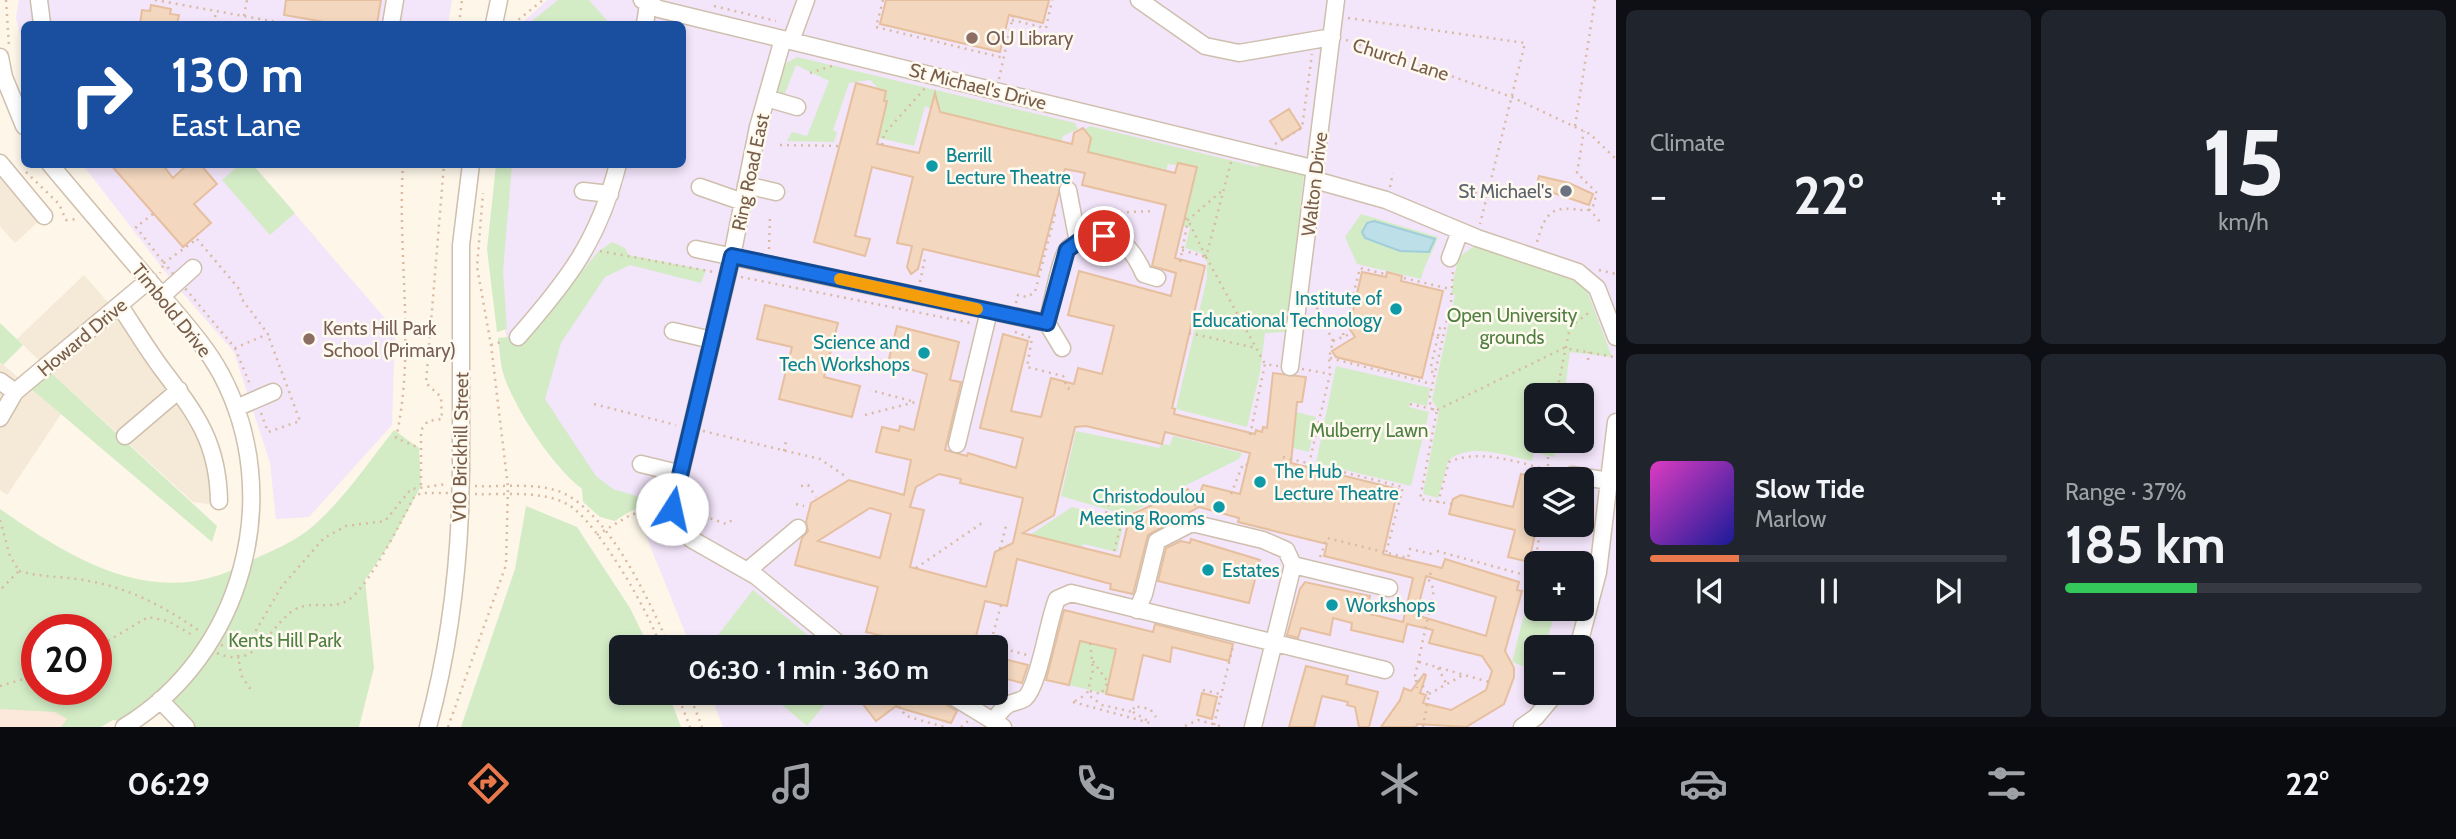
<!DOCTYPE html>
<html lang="en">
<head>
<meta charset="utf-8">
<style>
  body { margin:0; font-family:Cabin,sans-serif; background:#20242c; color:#f1f3f6; height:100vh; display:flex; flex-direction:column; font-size:26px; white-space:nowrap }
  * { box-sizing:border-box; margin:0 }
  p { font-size:23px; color:#9ea1a6 }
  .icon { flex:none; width:38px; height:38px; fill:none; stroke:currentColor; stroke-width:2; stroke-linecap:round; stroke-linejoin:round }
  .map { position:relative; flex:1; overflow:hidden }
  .sheet { display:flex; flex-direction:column; gap:10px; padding:10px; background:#0d0f14; width:840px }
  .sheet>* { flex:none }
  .hud { position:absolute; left:21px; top:21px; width:665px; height:147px; border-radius:10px; box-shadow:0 4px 10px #0003; background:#1a4fa0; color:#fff; overflow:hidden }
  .fabs { position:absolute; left:1524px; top:383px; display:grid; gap:14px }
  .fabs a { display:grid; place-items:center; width:70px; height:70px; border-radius:10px; background:#171b24; box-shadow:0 4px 10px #0003; font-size:35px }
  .speed { position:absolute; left:21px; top:614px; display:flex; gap:14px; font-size:35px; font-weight:700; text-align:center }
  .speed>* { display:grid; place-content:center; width:91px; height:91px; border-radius:50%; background:#171b24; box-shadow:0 4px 10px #0003; line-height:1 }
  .speed .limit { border:10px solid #d22; background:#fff; color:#111 }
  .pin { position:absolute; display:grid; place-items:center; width:60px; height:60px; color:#fff; margin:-30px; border:4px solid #fff; border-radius:50%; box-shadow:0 2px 7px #0007 }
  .me { position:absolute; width:77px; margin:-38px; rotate:10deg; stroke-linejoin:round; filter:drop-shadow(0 0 5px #0008) }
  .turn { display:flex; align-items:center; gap:24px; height:147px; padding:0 35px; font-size:32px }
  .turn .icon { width:91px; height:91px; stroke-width:2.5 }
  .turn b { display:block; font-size:49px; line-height:60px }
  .big { font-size:52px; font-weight:700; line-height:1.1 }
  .sheet .widget { flex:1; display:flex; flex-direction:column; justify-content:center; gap:10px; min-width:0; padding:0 24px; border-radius:10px; background:#20242c }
  .sheet .dial { align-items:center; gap:0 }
  .dial b { font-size:91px; line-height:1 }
  .song { display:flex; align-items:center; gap:21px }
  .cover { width:84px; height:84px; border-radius:10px; background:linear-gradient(135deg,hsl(310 70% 55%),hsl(240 70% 35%)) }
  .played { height:7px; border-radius:4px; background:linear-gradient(90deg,#e9794c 25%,#363941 25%) }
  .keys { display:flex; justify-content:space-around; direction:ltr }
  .heat { display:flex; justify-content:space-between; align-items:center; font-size:38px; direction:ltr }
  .charge { height:10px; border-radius:5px; background:linear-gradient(90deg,#34c759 37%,#363941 0) }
  .sheet .tiles { flex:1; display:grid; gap:10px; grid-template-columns:repeat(2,1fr) }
  .trip { position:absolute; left:609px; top:635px; width:399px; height:70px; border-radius:10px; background:#171b24; box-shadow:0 4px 10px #0003; font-weight:700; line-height:70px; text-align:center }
  .tabs { display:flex; height:112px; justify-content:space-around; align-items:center; background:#090b0e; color:#9ea1a6 }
  .tabs .icon { width:49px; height:49px }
  .tabs .on { color:#e9794c }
  .tabs b { font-size:32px; color:#f1f3f6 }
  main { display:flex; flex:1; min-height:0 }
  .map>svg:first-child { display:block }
  .residential { fill:#f5e9d7 }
  .commercial { fill:#fde8dc }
  .education { fill:#f3e5fa; fill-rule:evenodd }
  .green { fill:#d3ecc6; fill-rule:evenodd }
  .water { fill:#bcdfe8; stroke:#a2cdda; stroke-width:2 }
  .building { fill:#f3d7bf; stroke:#e6bf9f; stroke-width:2; fill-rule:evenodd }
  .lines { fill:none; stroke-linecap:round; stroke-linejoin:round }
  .minor-casing { stroke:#cfbfad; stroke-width:19 }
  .path { stroke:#d9bba2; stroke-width:2.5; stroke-dasharray:2 5; stroke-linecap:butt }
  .minor { stroke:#fff; stroke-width:16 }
  .minor-bridge-casing { stroke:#cfbfad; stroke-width:19; stroke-linecap:butt }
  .minor-bridge { stroke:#fff; stroke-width:16 }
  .route-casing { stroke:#114b97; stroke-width:18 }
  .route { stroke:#1a73e8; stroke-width:12 }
  .slow { stroke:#f59e0b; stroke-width:12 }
  .education-dot { fill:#8d6e63; stroke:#fffaef; stroke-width:2.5 }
  .culture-dot { fill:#0f9aa8; stroke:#fffaef; stroke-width:2.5 }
  .worship-dot { fill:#6b7280; stroke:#fffaef; stroke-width:2.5 }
  .labels { text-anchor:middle; stroke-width:5; stroke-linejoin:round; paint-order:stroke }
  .education-label { font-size:19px; fill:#785e54; stroke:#fffaef; text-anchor:start }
  .street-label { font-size:19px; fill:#785e4b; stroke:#fffaef }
  .culture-label { font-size:19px; fill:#0d838f; stroke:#fffaef; text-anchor:start }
  .worship-label { font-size:19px; fill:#5b616d; stroke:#fffaef; text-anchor:end }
  .park-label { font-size:19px; fill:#507f42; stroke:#fffaef }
</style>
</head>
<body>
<main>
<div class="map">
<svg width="1616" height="727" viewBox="0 0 1616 727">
  <rect width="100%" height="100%" fill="#fdf6e9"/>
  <path class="residential" d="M0,170L42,218L15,243L0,226Z
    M84,275L111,306L44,365L17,339Z
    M119,311L208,445L215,505L193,502L49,371Z
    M0,362L61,414L7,495L0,490Z"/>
  <path class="commercial" d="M35,703L93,727H0V707Z"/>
  <path class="education" d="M19,0H452L448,24H24V50L16,18Z
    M547,0H1616V727H723L710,693H996V648L691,647L637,513L551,443L515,381L492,261L503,165L682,164V24H521ZM1536,396H1582V441H1536ZM1536,480H1582V525H1536ZM1536,564H1582V609H1536ZM1536,648H1582V693H1536Z
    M83,165H253L395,330L392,425L309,517L276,519L270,463L234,352L174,283Z"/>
  <path class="green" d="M558,0H589L610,24H528Z
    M797,57L1075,123L1078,129L1063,136L1060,145L934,115L933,110L925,106L914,146L874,137L879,89L870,80L849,83L833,130L837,132L834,142L787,141L792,132L807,136L829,81L796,65L784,96L773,92L785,64Z
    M1090,126L1258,167L1261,158L1304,174L1287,325L1285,332L1265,333L1260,372L1247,427L1176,409L1207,278V262L1201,253L1185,248L1190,227L1183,226L1197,169L1168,164L1164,179L1082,159L1083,131Z
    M239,165H253L295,213L270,235L222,180Z
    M496,165H512L503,271L507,329L497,332L487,249Z
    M1361,214L1438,237C1433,253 1424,264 1421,279L1357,264L1345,237Z
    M612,242L625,248L629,255L706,270L701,283L630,265L605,277L561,343L545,399L596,476L613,489L647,499L654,477L661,476L665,483C653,505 634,507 615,521L600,517L583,502L582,489C553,467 516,411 504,376C500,364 500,350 498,338L509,337L518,347L598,252Z
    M1474,246L1571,276L1588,293L1612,357L1570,352L1564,395L1536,396V441H1557L1554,457L1534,452L1532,461C1507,456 1469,441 1448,461L1438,498L1423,494L1439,411L1432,400L1455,295L1451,294L1458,258Z
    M0,323L23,345L3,365L0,362Z
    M1336,366L1430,388L1427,406L1410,402L1409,407L1429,412L1411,486L1316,463Z
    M49,371L217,526L212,542L29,387Z
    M1293,411L1316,417L1309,452L1293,448Z
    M394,430L419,448L421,486L391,542L365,580L374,668L359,727H186L160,700L132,722L113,720L101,727H61L67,719L55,712L0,709V509C62,552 137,601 216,576C228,573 239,566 250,561C269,552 290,544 307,531C341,504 367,464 394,430ZM37,630H96V690H37Z
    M1076,431L1159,448L1162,444L1170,445L1173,436L1242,453L1239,459L1126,515L1061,496Z
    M526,506L577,527L630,608L649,647L621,648V693H668L681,727H461L515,569Z
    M1072,507L1124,521L1117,552L1083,544L1082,548L1030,535Z
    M1532,582L1536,583V609H1556L1545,647L1536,648V671L1512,662Z
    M753,590L822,647H715L711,644Z
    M1080,640L1116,649L1106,694L1069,685Z
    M768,693H834L807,726Z"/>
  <path class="water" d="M1374,221L1435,239L1429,252L1400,251L1365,238L1362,232L1367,223Z"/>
  <path class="building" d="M286,0H381L377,24H336L284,15Z
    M886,0H1049L1043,23L1009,15L1000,52L880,24Z
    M151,5L171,9L170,14L179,15L177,24H140L142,10L150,11Z
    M856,83L886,91L884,101H887L877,144L919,153L935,93L940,112L1072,144L1074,133L1083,128L1091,138L1088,152L1175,173L1178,163L1197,167L1175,258L1205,266L1172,408L1175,409L1174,414L1255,434L1256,430L1262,432L1263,427L1267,428L1273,373L1306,377L1302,402H1297L1291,463L1398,489L1383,554L1442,568L1445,559L1519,582L1517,590L1522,591L1505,651L1514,668V677L1504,704L1466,727L1417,724L1416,727H1381L1400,700L1404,688L1411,691L1424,674L1426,675L1420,693L1426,695L1423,703L1451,710L1486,690L1492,671L1482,656L1429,643L1433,630L1407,624L1403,642L1351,630L1352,623L1333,618L1330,635L1301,628L1298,638L1287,635L1300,589L1305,582L1370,596L1366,613L1403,622L1413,578L1324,556L1327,544L1238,522L1239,518L1199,507L1148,535L1133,594L1110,589L1111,584L1017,559L1007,606L985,601L973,648H898L900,640L866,632L878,587L795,565L802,538L808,531L806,522L811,503L849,480L904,495L911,460L876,452L882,427L899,431L900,426L914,430L927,374L888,363L897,326L959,342L950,380L961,382L945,450L967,456L968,453L1016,468L1023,438L980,428L1003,334L1028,341L1011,411L1041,417L1051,378L1074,384L1078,368L1102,374L1114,326L1068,315L1079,271L1171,296L1176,273L1152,266L1166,205L1082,185L1085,173L1065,169L1037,276L923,249L918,269L911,274L907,267L912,246L897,243L913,177L872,167L855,236L870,239L865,256L814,242ZM1086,426L1162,444L1165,432L1250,453L1240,494L1203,485L1195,505L1188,489L1130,515L1120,557L1023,533L1054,515L1075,427ZM939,474L961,479L960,483L1023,498L1013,543L995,552L986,587L910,567L924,510L910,507L916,487ZM870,508L891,514L880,558L818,541ZM1426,576L1496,597L1486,636L1416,615Z
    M1289,109L1301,128L1282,140L1270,121Z
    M110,164H162L173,178L188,164H200L217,184L194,204L211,223L183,247Z
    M1539,176L1569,183L1593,194L1589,205L1536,187Z
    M1362,272L1386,277L1387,272L1402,276L1401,281L1443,291L1422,378L1336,357L1332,351L1355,337L1349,328Z
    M765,305L838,323L824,377L860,386L852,417L779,399L792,347L757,339Z
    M1521,474L1536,478L1533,513L1536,514V529L1529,562L1508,557L1515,530L1449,514L1453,499L1461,495L1513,507Z
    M1191,539L1260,560L1249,603L1158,581L1166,548L1181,541L1190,543Z
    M1064,610L1153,632L1155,624L1233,644L1229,661L1172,647L1170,662L1143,655L1133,700L1106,694L1116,649L1080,641L1069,685L1046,680Z
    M996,657L1028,665L1022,683L996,676Z
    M1306,666L1348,676L1346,684L1378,692L1369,727H1359L1355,707L1347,705L1348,702L1322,696L1314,727H1289Z
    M875,693H886L896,706L876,721L862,703Z
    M902,693L936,699L957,711L951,723L897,707Z
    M1202,693L1217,697L1212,719L1197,715Z"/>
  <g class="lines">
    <defs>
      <path id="minor" d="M39,0L42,24
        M642,0L659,9L1316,169
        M1139,0L1205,46L1239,53L1332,37
        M391,24L395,0
        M494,24L499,0
        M645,24L648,4
        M783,39L758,127L732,256L672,509L691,539L756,576L844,648
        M791,41L806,0
        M0,57L4,77L24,126
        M766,98L797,107
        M0,163L44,216
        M50,164C85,206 121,248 157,290C179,317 204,343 221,374C286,496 243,655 124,727
        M1315,180L1386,200L1477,238L1578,272L1597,288L1616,337
        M746,185L776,192
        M700,187L743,202
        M1068,190L1078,242
        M583,191L610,194
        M696,249L1047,323
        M1450,258L1460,231
        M162,296L193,268
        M120,306C134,327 147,349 162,369C196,414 218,442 219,501
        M673,331L712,340
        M518,337C568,280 599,240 618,164
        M1062,348L1047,323C1051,309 1060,259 1067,250C1071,244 1080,241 1086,240C1119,233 1131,245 1144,274L1157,278
        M1290,367L1336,0
        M0,381L15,392
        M236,408L273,392
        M0,418L15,392L149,280
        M125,436L179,390
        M957,444L989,311
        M641,464L678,473
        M461,468V245L471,164
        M1572,475L1609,481
        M1293,565L1389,588
        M747,571L798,528
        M1137,610L1144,594L1157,541L1192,523L1263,540L1286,550L1293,565L1253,727
        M1578,648L1598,572L1616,422
        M947,693L1003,727
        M160,700L186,727
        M994,720C998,715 1003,707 1009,704C1014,702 1021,701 1025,698C1039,686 1048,620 1057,599L1071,593L1385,670
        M428,727C447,657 457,585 460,512
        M1522,727L1536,717L1556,693"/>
    </defs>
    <use href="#minor" class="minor-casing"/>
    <path class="path" d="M6,0L9,46
      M155,0L216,11
      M883,0L876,27L1004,58
      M714,6L776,21
      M244,16L247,0
      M1348,18L1525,43L1480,224
      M1012,20L1046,28L1052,0
      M214,24L216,11L287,24
      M459,24L462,0
      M513,24L543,0
      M1346,40L1512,97L1590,134L1616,159
      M810,73L832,66
      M999,79L1013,16
      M1575,126L1595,0
      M1275,144L1302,128L1312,54
      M780,145L841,146
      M882,145L884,134L926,87
      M1231,162L1206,257L1265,364
      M403,164C397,255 416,349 396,438L419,448
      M26,172L59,204L66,220L79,219
      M1390,187L1393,173
      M1475,192L1487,198
      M1589,209L1602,224
      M153,214L136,227L164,263L160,273
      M1085,214L1154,211
      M1185,218L1188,220L1206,257
      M197,239L240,290L241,298L268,334L235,348L164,263Z
      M1537,242C1546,209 1554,205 1587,211L1593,206L1597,193L1577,173L1584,131
      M769,249L770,214
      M1182,250L1206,257
      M600,251L714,272
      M1180,262L1188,220L1224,189
      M1599,270L1616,274
      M741,277L971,323
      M1404,278L1450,289
      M920,282L925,258L921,257
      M1016,303L1018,295L1027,297L1035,292L1055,215H1058
      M1015,332L1032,338L1027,367L1063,376L1067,388L1073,390
      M1189,333L1256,348
      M1432,334L1438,336L1431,366L1433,375
      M1343,335L1360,268L1385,274
      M1438,336L1440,328L1445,325
      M1333,341L1352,333
      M491,345L504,341
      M235,348L251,387
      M1330,358L1432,384
      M1588,360L1589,352
      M828,361L873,373
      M1302,369L1330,374
      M1556,396L1570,327L1591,311
      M594,404L676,425
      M1410,404L1432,409
      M1437,410L1564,348L1614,357
      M261,413L268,432L300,421L268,335
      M865,415L915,402L870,390
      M703,431L820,459L848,478
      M1250,435L1265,364L1278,366
      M784,451L786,441
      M1283,457L1403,487L1386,553
      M1309,464L1330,374L1329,358L1333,341L1313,300
      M1548,480V441
      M421,485V430L428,421L442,419L441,397L426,383L444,164
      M475,486C501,487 530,483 555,490C606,505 650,602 670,648
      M801,486L808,485L816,497
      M475,494C504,495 541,490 567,504C596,519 651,615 661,648
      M1231,494L1243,464L1247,465
      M1438,503L1449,462C1480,448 1518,463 1550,470
      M796,504L804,506
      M1452,504L1420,499L1437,410L1432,409L1429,400L1451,301L1453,271
      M1106,513L1112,491
      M704,516L726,524L734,519
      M0,520L10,556L19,571L0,590
      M697,524L704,514
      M1541,528L1565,532
      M597,535L632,514L658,512
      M1000,549L1006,526
      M1114,551L1123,518
      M1437,551L1536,578
      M1320,557L1327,538L1408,558L1410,549L1436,555
      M916,568L985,521
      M19,571C42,578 66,576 89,581C129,588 165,607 198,630
      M1533,577L1541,525
      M1001,605L990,645L1027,655
      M1090,643L1093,670L1087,694L1102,705L1133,712L1134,706L1150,709L1156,717
      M221,645L237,648L252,637L282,586L324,538L346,526L385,521L411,489L447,484
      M96,648L148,617L168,621L194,636
      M237,648L241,675L251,690
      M217,653C257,671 267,628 294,610C312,599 334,612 351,598C373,579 400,523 414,497L421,493H448
      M1419,662L1489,682
      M1438,668L1446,683
      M1416,680L1417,688
      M0,686L37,675
      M1203,690L1220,694
      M1090,691L1101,694L1108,682L1092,660
      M677,693L690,727
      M689,693L702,727
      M899,693L897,704L906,716L944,727
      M1429,694L1463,675
      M1075,701L1087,694
      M1073,702L1154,724
      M1133,712L1148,721
      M1214,725L1233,646
      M1185,726L1198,720L1224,727
      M448,727L506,565L508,487L491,345L477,267L483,193
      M961,727L968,721
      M1423,727L1429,694L1415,676L1434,590L1429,580L1431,571"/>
    <use href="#minor" class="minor"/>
    <defs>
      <path id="minor-bridge" d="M460,512L461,468"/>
    </defs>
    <use href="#minor-bridge" class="minor-bridge-casing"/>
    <use href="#minor-bridge" class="minor-bridge"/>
  </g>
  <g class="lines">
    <defs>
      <path id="route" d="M672,509L732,256L1047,323L1067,250L1078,242L1104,236"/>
    </defs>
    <use href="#route" class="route-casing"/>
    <use href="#route" class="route"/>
    <path class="slow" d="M840,279L977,309"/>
  </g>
  <g class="education-dot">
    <circle cx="972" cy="38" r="7"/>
    <circle cx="309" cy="339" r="7"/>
  </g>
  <g class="culture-dot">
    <circle cx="932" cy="166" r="7"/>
    <circle cx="1396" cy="309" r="7"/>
    <circle cx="924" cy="353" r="7"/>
    <circle cx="1260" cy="482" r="7"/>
    <circle cx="1219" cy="507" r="7"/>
    <circle cx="1208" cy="570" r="7"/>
    <circle cx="1332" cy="605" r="7"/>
  </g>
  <circle class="worship-dot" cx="1566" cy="191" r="7"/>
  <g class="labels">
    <g class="education-label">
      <text x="986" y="45">OU Library</text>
      <text x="323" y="335">Kents Hill Park<tspan x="323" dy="22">School (Primary)</tspan></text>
    </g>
    <g class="street-label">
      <text transform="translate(1401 59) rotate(18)" y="7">Church Lane</text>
      <text transform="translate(978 86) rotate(14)" y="7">St Michael's Drive</text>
      <text transform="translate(750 172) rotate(-78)" y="7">Ring Road East</text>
      <text transform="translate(1314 184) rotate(-83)" y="7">Walton Drive</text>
      <text transform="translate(172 310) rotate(51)" y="7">Timbold Drive</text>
      <text transform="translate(82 337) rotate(-40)" y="7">Howard Drive</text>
      <text transform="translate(460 447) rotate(-89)" y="7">V10 Brickhill Street</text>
    </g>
    <g class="culture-label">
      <text x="946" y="162">Berrill<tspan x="946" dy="22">Lecture Theatre</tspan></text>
      <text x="1382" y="305" text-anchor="end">Institute of<tspan x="1382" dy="22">Educational Technology</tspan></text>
      <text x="910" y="349" text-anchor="end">Science and<tspan x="910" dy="22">Tech Workshops</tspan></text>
      <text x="1274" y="478">The Hub<tspan x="1274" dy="22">Lecture Theatre</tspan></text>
      <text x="1205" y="503" text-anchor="end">Christodoulou<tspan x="1205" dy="22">Meeting Rooms</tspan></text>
      <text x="1222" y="577">Estates</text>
      <text x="1346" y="612">Workshops</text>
    </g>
    <g class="worship-label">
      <text x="1552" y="198">St Michael's</text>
    </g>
    <g class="park-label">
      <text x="1512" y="322">Open University<tspan x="1512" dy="22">grounds</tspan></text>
      <text x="1369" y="437">Mulberry Lawn</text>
      <text x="285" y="647">Kents Hill Park</text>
    </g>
  </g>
</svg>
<div class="fabs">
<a><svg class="icon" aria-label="search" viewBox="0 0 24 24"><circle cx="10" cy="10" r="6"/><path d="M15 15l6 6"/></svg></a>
<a><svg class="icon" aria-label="layers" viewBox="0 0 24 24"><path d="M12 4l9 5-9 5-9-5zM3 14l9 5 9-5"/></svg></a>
<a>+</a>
<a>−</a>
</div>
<div class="speed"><div class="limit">20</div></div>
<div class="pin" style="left:1104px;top:236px;background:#d93025"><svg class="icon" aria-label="arrive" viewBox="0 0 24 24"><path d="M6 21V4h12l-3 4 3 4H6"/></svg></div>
<svg class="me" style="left:672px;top:509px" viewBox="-20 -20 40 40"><circle r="19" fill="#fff"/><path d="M0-13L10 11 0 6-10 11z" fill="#1a73e8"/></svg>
<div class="trip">06:30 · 1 min · 360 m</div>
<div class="hud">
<div class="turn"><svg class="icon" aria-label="right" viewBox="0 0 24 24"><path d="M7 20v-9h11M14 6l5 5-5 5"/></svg><div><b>130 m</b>East Lane</div></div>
</div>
</div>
<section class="sheet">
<div class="tiles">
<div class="widget"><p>Climate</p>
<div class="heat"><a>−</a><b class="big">22°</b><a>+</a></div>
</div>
<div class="widget dial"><b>15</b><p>km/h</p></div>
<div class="widget">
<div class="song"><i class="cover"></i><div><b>Slow Tide</b><p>Marlow</p></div></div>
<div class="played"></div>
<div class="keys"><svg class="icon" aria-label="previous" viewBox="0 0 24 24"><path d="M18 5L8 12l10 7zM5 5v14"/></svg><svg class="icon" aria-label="pause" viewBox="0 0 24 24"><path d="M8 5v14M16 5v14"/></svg><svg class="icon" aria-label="next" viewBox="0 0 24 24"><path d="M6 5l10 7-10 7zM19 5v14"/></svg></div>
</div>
<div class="widget"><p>Range · 37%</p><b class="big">185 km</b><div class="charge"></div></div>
</div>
</section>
</main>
<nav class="tabs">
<b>06:29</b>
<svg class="icon on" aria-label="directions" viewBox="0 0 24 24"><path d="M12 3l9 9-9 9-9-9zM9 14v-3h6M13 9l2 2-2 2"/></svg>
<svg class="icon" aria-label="music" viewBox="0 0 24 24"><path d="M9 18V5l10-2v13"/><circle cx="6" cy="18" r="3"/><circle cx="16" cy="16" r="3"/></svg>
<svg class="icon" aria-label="phone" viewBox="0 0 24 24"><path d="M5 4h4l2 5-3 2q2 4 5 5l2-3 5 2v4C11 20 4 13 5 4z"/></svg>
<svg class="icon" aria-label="climate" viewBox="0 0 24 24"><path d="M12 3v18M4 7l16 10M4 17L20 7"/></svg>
<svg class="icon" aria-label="car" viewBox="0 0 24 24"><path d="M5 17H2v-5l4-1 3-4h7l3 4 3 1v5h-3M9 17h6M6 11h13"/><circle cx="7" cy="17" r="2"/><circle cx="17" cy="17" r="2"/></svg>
<svg class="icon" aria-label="filters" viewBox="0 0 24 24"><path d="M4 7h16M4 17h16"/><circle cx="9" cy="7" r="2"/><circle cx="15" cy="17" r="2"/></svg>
<b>22°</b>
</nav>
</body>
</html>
